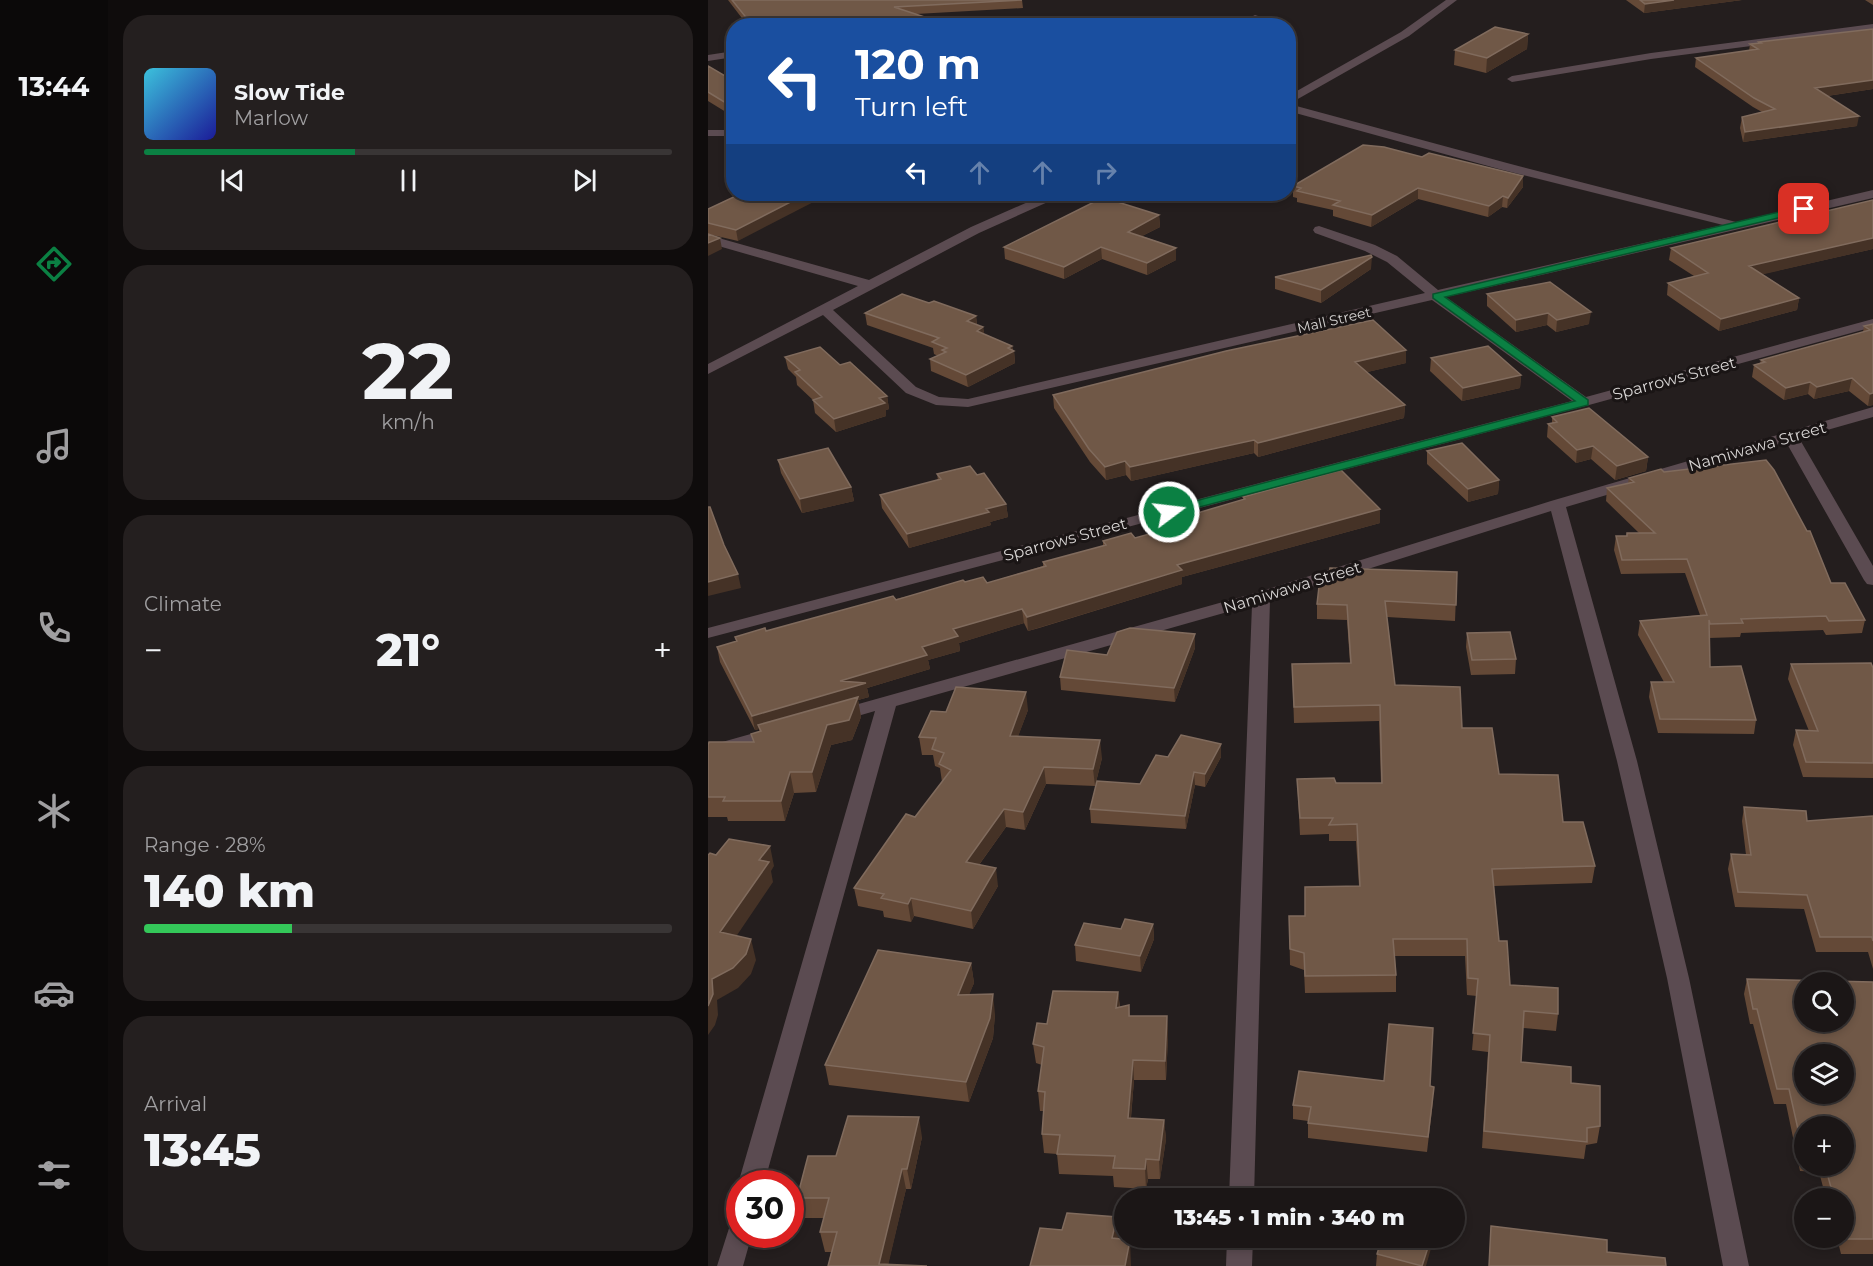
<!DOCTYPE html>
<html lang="en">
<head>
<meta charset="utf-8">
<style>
  body { margin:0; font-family:Montserrat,sans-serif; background:#241f1f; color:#f1f3f6; height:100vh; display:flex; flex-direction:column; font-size:22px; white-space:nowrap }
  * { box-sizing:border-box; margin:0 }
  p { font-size:20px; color:#a09fa1 }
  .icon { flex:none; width:33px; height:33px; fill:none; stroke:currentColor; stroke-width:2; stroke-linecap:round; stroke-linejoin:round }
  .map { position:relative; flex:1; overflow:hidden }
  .drawer { display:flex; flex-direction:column; gap:15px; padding:15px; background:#0f0c0c; width:600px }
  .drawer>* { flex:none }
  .hud { position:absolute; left:18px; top:18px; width:570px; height:183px; border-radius:24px; box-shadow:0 3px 9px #0003,0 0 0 2px #393535; background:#1a4fa0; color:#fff; overflow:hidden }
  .controls { position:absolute; left:1086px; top:972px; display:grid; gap:12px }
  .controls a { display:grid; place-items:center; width:60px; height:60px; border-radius:50%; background:#1b1616; box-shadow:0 3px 9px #0003,0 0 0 2px #393535; font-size:30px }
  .speed { position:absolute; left:18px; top:1170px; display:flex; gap:12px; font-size:30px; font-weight:700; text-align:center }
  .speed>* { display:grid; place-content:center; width:78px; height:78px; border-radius:50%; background:#1b1616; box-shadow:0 3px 9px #0003,0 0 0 2px #393535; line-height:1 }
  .speed .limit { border:9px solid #d22; background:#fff; color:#111 }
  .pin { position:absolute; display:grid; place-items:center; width:51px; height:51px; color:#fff; margin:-26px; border-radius:12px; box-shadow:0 3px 9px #0006 }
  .me { position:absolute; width:66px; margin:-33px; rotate:75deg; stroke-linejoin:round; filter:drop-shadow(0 0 4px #0008) }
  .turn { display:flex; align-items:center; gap:21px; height:126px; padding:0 30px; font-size:27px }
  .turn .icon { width:78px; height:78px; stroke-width:2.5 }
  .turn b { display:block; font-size:42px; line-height:51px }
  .lanes { display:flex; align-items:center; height:57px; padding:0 30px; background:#0003; justify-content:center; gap:30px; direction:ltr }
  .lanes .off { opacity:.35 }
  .big { font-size:45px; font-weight:800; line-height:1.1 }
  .drawer .widget { flex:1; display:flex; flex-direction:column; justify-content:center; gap:9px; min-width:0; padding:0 21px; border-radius:24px; background:#241f1f }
  .drawer .dial { align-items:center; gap:0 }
  .dial b { font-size:78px; line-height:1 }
  .song { display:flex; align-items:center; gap:18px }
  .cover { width:72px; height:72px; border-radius:9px; background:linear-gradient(135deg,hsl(190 70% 55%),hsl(240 70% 35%)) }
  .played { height:6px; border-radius:3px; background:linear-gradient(90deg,#0b8043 40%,#393535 40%) }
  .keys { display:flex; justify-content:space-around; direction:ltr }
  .heat { display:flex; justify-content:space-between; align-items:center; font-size:33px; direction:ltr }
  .charge { height:9px; border-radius:4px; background:linear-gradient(90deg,#34c759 28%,#393535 0) }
  .trip { position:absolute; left:406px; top:1188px; width:351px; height:60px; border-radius:30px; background:#1b1616; box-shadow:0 3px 9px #0003,0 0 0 2px #393535; font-weight:800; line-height:60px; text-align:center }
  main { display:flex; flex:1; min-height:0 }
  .dock { display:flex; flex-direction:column; width:108px; justify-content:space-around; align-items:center; background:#0b0909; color:#a09fa1 }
  .dock .icon { width:42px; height:42px }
  .dock .current { color:#0b8043 }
  .dock b { font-size:27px; color:#f1f3f6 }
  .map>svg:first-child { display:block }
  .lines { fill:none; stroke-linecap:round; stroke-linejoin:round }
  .street { fill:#5b4b51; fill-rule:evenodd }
  .wall { fill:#644937; fill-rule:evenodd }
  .shaded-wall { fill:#453226 }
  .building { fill:#705847; stroke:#806b5d; stroke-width:1.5; fill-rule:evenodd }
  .route { fill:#0b8043; stroke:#07532c; stroke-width:1.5 }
  .labels { text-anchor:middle; stroke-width:6; stroke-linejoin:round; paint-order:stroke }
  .far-street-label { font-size:14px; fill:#d6d3d2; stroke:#1a1515 }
  .street-label { font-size:16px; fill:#d6d3d2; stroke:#1a1515 }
</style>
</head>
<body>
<main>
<nav class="dock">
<b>13:44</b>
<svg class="icon current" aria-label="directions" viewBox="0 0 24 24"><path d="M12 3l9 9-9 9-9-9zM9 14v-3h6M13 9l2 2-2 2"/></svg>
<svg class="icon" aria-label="music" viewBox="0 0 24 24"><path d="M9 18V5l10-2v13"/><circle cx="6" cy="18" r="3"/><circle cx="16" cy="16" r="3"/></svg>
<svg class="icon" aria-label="phone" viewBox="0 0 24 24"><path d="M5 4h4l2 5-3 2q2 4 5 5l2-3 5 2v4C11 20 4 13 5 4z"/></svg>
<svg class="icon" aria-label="climate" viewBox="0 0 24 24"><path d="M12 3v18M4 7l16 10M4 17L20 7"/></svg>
<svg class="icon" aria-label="car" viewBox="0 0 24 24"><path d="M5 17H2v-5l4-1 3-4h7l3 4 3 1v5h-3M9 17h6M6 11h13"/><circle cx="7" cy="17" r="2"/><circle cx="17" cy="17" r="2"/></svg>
<svg class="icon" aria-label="filters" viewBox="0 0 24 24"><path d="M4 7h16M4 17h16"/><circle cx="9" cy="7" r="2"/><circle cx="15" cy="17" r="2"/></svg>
</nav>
<section class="drawer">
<div class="widget">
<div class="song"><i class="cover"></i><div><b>Slow Tide</b><p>Marlow</p></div></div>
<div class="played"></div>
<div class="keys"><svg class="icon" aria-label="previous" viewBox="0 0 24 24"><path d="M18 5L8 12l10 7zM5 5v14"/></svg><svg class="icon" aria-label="pause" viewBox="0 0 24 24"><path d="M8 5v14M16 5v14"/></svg><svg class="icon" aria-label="next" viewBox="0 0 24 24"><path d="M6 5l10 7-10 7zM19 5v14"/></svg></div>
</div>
<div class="widget dial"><b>22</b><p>km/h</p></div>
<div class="widget"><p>Climate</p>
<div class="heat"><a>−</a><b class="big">21°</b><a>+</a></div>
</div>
<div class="widget"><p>Range · 28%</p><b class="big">140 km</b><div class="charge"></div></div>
<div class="widget"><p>Arrival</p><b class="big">13:45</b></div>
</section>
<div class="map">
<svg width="1165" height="1266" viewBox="0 0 1165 1266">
  <rect width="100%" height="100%" fill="#241e1e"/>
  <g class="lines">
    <path class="street" d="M738,0H749L701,36L581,104L799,163L1028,222L1165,190V198L738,297L878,397L1165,319V327L881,405L0,638V628L864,401L724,300L260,407L228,405L198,393L115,315L0,374V364L150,286L0,243V235L161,280L263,227L338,194H353L351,197L271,233L125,310L208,387L231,397L260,399L717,293L679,262L657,251L607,233L605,230L607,227L611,226L667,245L689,256L730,290L1015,225L791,169L580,111V96L693,32Z
      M547,15L550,16V20L539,26H525Z
      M281,18L298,21L305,26L281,24L237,26Z
      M1165,24V30L943,59L804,82L799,79L804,76L943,53Z
      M26,51V57L0,61V55Z
      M0,130H26V136H0Z
      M1165,407V417L1091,438L1165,566V585L1159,584L1156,580L1078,442L858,507L929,761L981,978L1041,1266H1015L959,978L909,761L843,511L562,600L546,1198H521L544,605L188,706L56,1184H32V1186L30,1184L167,711L129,722L122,720L119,716L122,712L547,593L843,501Z
      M68,727L75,729L78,733L75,737L0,758V746Z
      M32,1219V1234H44L35,1266H9L23,1222Z
      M519,1238H545L544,1266H518Z"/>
  </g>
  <path class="wall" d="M20,0H314L315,8L208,14L244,26H40Z
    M918,0H1034L936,13Z
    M1157,0H1165V5Z
    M820,34L819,49L778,73L746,65L747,50Z
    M1051,42L1165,89L1119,96L1149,126L1035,142L1032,128L1034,117L1054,112L1045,107L987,67L988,58L1041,51L1042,44L1051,43Z
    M0,66L26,85V117L0,101Z
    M714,157L815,176V187L799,208L794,207L780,217L710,199L663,227L625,216V210L589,202V198L585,197V186Z
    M32,194L30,241L0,234V209Z
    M1165,200V249L1054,274L1091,298L1089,310L1011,331L959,295L960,283L986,276L961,260L963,248Z
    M451,215L452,227L434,236L468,248V260L439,275L394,259L356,279L297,259L296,247Z
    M663,269L613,303L567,289V277Z
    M779,294L881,324L848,332L839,325L808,332L779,306Z
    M221,303L268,316L269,325L275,327L276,334L304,346L305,350L306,351L307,363L260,387L223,371L222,359L230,356L226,354L225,348L159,325L157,313Z
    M1165,324V405L1160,406L1141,391L1106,399L1100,394L1076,400L1044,377L1046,365L1052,363L1053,360L1155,332L1156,326Z
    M698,350V363L659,372L697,405L696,418L550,457L546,453L423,481L418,475L398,480L382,462L346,408L345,395Z
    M77,357L132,365L179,396L181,409L178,410V416L128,432L107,413L105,400L89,385L88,377L80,369Z
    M723,358L813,375L812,388L754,401L722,371Z
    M844,417L940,457L938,471L907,480L883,459L868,463L839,437L840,424L844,423Z
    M719,451L791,480L790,494L760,502L719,464Z
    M70,460L143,487L146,501L94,513L73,473Z
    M229,474L269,475L298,504L300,517L282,522L283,525L201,548L174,508L172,495L230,480Z
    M921,478L1123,583L1157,620L1154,633L1118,635L1115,630L1033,633L1032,637L1001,638L1002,667L1048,720L1046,734L950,733L941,697L943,682H956L930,635L932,621L992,615L977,573L913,574L906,550L908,536H918L919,533H931L898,501L899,488L920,483Z
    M535,497L672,523L474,577V584L331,628L320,631L316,623L251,643L252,651L220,660L222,669L159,688L161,697L150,700L153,717L144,740L123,745L108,792L86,793L77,821H20L19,817H0V745L45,742L43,734L51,732V729L47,730L12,662L9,647L28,642L27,637L58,631L257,582L279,583L335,566V562L395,546V541L427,538L480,523L479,516L535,500Z
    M749,572L747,621L679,617L687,685L754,728L791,774L855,822L887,866L884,883L786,886L791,941L802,985L850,1014L848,1031L815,1028L813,1062L863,1083L892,1126L889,1143L878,1145L876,1159L774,1148L780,1052L764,1050L769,996L759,995L757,956H687L688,975V992L597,993L596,970L582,965L581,916H597V887L651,886L648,841H621V834L592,835L589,779L628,783H673L671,721L586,723L584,664L642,663L639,620L609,619V604L620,578Z
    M759,633L808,659L807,674L763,675L758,647Z
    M487,634V648L467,702L353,690L352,677L399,655Z
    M1083,664L1165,668V778L1095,777L1085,745L1088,730L1101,731L1080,679Z
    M320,710L310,736L394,758L387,786L338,784L317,830L298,827L271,865L290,886L265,929L206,916L203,922L176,917L175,911L150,906L146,888L207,817L234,782L232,768L227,766L225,755H214L211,737L238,712Z
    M460,757H513L497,787L487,785L478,829L383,823L382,809L432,784Z
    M1036,807L1099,821L1165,816V969L1160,952H1108L1096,909L1027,907L1020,869L1023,854L1038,855L1034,821Z
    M445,924L446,939L433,972L368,961L367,945L413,929Z
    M263,963L266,983L261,994L287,1014L285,1038L261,1102L121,1085L117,1065Z
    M1039,979L1165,982V1254H1133L1129,1238H1136V1198H1118L1111,1172L1092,1171L1078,1104H1066L1045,1024H1042L1036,994ZM1096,1126L1136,1166H1096Z
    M410,992L412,1007L421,1005L422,1016H459L460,1036L458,1080H426L423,1118L456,1120L458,1139L452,1179H440L438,1189L406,1187L405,1176L351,1174L349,1154L336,1153L334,1134L336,1111H332L330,1091L334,1065L328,1063L325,1044L339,1024Z
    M722,1086L725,1101L719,1152L600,1138V1121L585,1119V1105Z
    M214,1137L203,1189H198L180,1264L120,1266L123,1252H117L112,1232L116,1218H94L89,1198L128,1156Z
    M669,1254L718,1266H668Z"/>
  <path class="shaded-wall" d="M966,0H1034L936,13L937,4Z
    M820,34L819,49L778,73L779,58Z
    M1165,80V89L1105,98L1107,88Z
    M1151,116L1149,126L1035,142L1037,132Z
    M815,176V187L799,208L800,198Z
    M710,188V199L663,227L664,215Z
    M98,194H121L30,241L28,230Z
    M795,196L794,207L780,217L781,206Z
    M451,215L452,227L420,243V232Z
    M12,238L14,249L0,256V243Z
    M1165,238V249L1039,278L1041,266Z
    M393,247L394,259L356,279V267Z
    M468,248V260L439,275V263Z
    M664,257L663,269L613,303V290Z
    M1091,298L1089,310L1011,331L1013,319Z
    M883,312L881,324L848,332L849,320Z
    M840,313L839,325L808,332V320Z
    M268,316L269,327L259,321Z
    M275,327L277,339L269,331Z
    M304,346L305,352L306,351L307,363L260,387L258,375Z
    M698,350V363L647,375V362Z
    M813,375L812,388L754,401L755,388Z
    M1144,378L1141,391L1106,399L1109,387Z
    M1102,382L1100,394L1076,400L1078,388Z
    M1165,393V405L1160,406L1162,394Z
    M179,396L181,409L178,410V416L128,432L126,419Z
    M697,405L696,418L550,457V443Z
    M546,440V453L423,481L422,467Z
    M885,446L883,459L868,463L869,450Z
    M940,457L938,471L907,480L909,466Z
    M417,461L418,475L398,480L397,467Z
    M791,480L790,494L760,502V489Z
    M143,487L146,501L94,513L92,499Z
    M298,504L300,517L282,522L283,525L201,548L199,534L278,509Z
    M672,509V523L474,577V584L320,631L319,617L469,565Z
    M30,574L33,588L0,596V582Z
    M314,609L316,623L251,643L252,651L220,660L222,669L159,688L161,697L150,700L153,717L144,740L123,745L108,792L104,772L50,725L51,729L47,730L44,716L214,647L245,629Z
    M487,634V648L467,702L466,688Z
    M318,692L320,710L304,753L302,736Z
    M392,740L394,758L387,786L385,769Z
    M513,744V757L497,787V774Z
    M336,767L338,784L317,830L315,812Z
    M82,772L86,793L77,821L73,801Z
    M486,772L487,785L478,829L477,816Z
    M296,809L298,827L260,880L258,862Z
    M62,846L66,866L63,871L65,882L17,953L12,932L51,860Z
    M288,868L290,886L265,929L263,911Z
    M203,898L206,916L203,922L200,904Z
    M445,924L446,939L433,972L432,956Z
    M43,939L48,960L43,974L30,988L9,1000L10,1015L7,1025L0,1035V1006L4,979Z
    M263,963L266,983L253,1015L250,995Z
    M410,992L412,1012L408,1008Z
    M285,994L287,1014L285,1038L261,1102L258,1082Z
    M459,1016L460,1036L458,1080L457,1061Z
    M425,1060L426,1080L421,1138L420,1118Z
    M211,1117L214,1137L203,1189L199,1169Z
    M456,1120L458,1139L452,1179L451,1160Z
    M438,1159L440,1179L438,1189L437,1169Z
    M194,1169L198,1189L180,1266L171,1264Z
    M409,1217L411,1241L404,1238Z
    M723,1238H726L718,1266H714Z
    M422,1240L423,1266H417Z"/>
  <path class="building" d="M24,0H314L186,7L244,26H45Z
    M932,0H966L937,4Z
    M787,27L820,34L779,58L747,50Z
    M1165,29V80L1107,88L1151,116L1037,132L1034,117L1067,109L1046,98L988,58L1050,49L1042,44L1053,43L1051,42Z
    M0,66L24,80L26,85V108L0,92Z
    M655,145L676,147L714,157L721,153L815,176L800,198L795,196L781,206L710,188L664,215L625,205L632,201L589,191L593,188L585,186Z
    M32,194H98L28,230L0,223V209Z
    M397,198L451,215L420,232L468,248L439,263L393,247L356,267L296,247L388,201Z
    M1165,200V238L1041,266L1091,298L1013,319L960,283L1000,273L963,248Z
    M0,234L12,238L0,243Z
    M663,255L664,257L613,290L567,277Z
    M842,282L883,312L849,320L840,313L808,320L779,294Z
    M194,294L221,303L226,301L268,316L259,321L275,327L269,331L304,346L300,348L306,351L258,375L222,359L238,352L234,350L239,348L224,342L231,338L157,313Z
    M665,320L698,350L647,362L697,405L550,443L546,440L422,467L417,461L397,467L381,449L345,395L518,351Z
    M1165,324V393L1162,394L1144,378L1109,387L1102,382L1078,388L1046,365L1057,362L1053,360L1162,330L1156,326Z
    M780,346L813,375L755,388L723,358Z
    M112,347L132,365L142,362L179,396L171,398L177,403L126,419L105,400L114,397L87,372L92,370L77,357Z
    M881,408L940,457L909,466L885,446L869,450L840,424L849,422L844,417Z
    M754,443L791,480L760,489L719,451Z
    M120,448L143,487L92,499L70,460Z
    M1058,460L1066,470L1099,531H1102L1123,583H1137L1157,620L1121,621L1118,616L1033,619L1035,623L1002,624L1001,620L1002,667L1033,666L1048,720L952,719L943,682H966L932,621L999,615L979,559L914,560L908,536H919V533H947L899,488L926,482L921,478L953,469L956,472Z
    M262,466L269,475L276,473L298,504L278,509L281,512L199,534L172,495L233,479L229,474Z
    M633,470L672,509L469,565L474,570L329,614L319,617L314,609L245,629L250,636L214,647L219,655L132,681L158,683L44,716L9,647L29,641L27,637L57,628L58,631L185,596L188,600L255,580L257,582L275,577L279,583L338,566L335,562L398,545L395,541L423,533L427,538L485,522L479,516L537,499L535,497Z
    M0,507H2L16,545L30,574L0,582Z
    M622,568L749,572L748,605L677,601L687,685L752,687L754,728H784L791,774L850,775L855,822H875L887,866L784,869L791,941H799L802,985L850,988V1014L816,1011L813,1062L863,1067V1083L892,1086V1126L879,1128V1142L776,1131L782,1035L765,1033L770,979L760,978L759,939H685L688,975L597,976L596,953L582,949L581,916H597V887L652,886L649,824L621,825L625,818H592L589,779L626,778L628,783H674L672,705L586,707L584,664L643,663L639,605L609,604L612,578H620Z
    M422,628L487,634L466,688L352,677L359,650L399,655L409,632Z
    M802,632L808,659L764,660L759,633Z
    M1163,663L1165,668V763L1098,762L1088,730L1110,731L1083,664Z
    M248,687L318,692L302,736L392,740L385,769L336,767L315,812L296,809L258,862L288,868L263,911L203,898L200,904L173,898L176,894L146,888L198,814L207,817L243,770L231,764L236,753L224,749L228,738L211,737L223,711L238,712Z
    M150,697L141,720L119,725L104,772H82L73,801H15L17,797H0V745L1,742H46L43,734L53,731L50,725Z
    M473,735L513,744L497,774L486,772L477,816L382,809L389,781L432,784L448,755L460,757Z
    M1036,807L1098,811L1099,821L1165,816V941L1164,937H1112L1099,895L1030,892L1023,854L1043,855Z
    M21,839L62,846L51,860L61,862L12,932L43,939L38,954L25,968L4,979L5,994L0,1006V855L2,853L8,855Z
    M417,919L445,924L432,956L367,945L376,923L413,929Z
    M170,950L263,963L250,995L285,994L282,1018L258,1082L117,1065Z
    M1039,979L1165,982V1239H1137L1136,1232V1198H1126L1117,1166H1136V1126H1096V1156L1081,1089H1069L1049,1009H1045ZM1096,982H1136V1022H1096ZM1096,1054H1136V1094H1096Z
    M345,991L410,992L408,1008L421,1005V1016H459L457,1061L425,1060L420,1118L456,1120L451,1160L438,1159L437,1169L405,1168L407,1156L349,1154L352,1135L334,1134L337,1092L330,1091L336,1047L325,1044L329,1023L339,1024Z
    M681,1024L725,1028L722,1086L726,1087L720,1137L600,1123L603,1107L585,1105L591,1071L676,1081Z
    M140,1116L211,1117L199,1169H194L171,1264L219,1266H120L129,1232H112L121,1198H89L100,1156H128Z
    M359,1213L409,1217L404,1238L422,1240L417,1266H322L332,1228L354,1230Z
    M783,1226L899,1240V1252L957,1258L958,1266H781Z
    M674,1238H723L714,1266L669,1254Z"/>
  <path class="route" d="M1096,206L1099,207V211L737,297L880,400V405L465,514L461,516L455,512L457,509L867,401L725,298V294Z"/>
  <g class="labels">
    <g class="far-street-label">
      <text transform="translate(626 320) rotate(-13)" y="5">Mall Street</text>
    </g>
    <g class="street-label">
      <text transform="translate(966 378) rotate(-15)" y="6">Sparrows Street</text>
      <text transform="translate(1049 446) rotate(-16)" y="6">Namiwawa Street</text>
      <text transform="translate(357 539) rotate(-15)" y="6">Sparrows Street</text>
      <text transform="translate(584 587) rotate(-17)" y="6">Namiwawa Street</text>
    </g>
  </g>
</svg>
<div class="controls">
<a><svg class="icon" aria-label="search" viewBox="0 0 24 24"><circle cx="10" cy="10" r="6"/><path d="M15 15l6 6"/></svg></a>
<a><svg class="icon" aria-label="layers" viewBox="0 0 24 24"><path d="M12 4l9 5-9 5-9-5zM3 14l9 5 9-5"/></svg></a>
<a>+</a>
<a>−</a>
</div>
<div class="speed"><div class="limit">30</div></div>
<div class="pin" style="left:1096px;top:209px;background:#d93025"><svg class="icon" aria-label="arrive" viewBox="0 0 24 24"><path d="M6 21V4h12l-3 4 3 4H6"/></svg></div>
<svg class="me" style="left:461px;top:512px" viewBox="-20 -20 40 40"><circle r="17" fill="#0b8043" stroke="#fff" stroke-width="3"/><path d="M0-11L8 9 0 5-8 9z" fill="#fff"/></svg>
<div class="trip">13:45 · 1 min · 340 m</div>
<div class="hud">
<div class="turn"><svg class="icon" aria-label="left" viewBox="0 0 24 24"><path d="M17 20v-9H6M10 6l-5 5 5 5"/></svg><div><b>120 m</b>Turn left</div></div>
<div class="lanes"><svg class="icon" aria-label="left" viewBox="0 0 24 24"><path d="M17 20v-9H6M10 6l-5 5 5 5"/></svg><svg class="icon off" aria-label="ahead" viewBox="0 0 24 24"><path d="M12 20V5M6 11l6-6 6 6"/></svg><svg class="icon off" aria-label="ahead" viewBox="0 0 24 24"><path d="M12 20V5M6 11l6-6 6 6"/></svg><svg class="icon off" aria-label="right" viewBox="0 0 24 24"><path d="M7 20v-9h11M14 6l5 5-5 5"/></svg></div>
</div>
</div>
</main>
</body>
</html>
